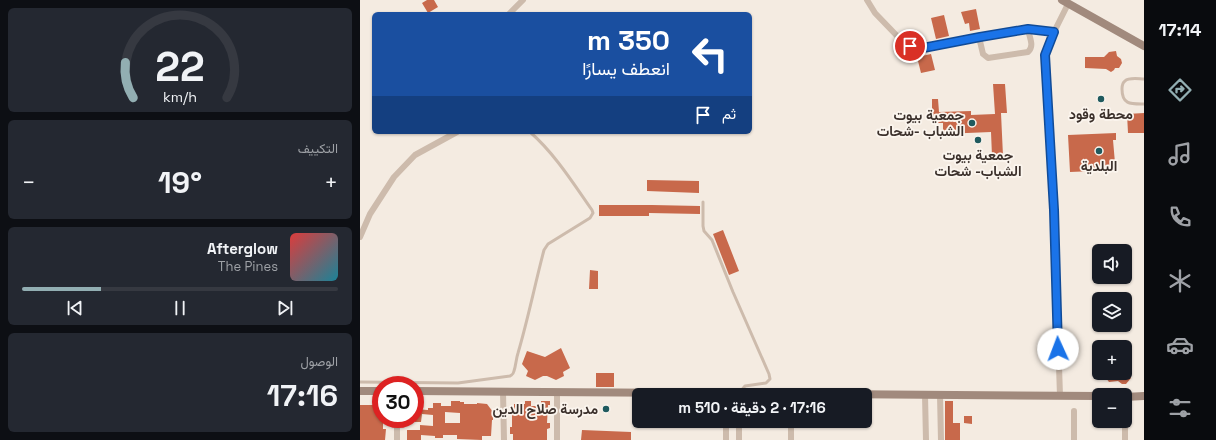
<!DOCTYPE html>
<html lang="ar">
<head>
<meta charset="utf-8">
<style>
  body { margin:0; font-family:"Space Grotesk",Vazirmatn,sans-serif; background:#242831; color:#f1f3f6; direction:rtl; height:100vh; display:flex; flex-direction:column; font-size:15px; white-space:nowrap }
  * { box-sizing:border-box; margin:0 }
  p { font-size:13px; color:#9ea1a6 }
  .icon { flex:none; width:22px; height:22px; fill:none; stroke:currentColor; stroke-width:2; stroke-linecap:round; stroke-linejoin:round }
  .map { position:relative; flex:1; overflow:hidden; direction:ltr }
  .side { display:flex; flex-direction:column; gap:8px; padding:8px; background:#0d0f14; width:360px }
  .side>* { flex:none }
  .hud { position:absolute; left:12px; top:12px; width:380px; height:122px; border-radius:6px; box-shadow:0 1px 3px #0004; direction:rtl; background:#1a4fa0; color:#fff; overflow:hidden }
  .buttons { position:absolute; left:732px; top:244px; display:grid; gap:8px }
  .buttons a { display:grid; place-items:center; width:40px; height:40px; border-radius:6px; background:#171b24; box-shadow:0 1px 3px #0004; font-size:20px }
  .speed { position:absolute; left:12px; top:376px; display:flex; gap:8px; font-size:20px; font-weight:700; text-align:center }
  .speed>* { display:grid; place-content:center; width:52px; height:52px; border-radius:50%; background:#171b24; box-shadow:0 1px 3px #0004; line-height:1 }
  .speed .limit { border:6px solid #d22; background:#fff; color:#111 }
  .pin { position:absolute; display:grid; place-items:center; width:34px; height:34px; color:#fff; margin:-17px; border:2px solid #fff; border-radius:50%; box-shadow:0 1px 4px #0007 }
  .me { position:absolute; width:44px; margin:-22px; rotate:358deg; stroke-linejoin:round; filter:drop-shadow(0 0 3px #0008) }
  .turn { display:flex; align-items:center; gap:14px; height:84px; padding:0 16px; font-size:18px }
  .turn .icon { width:52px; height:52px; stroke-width:2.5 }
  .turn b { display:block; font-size:28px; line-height:34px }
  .then { display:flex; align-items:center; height:38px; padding:0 16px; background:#0003; gap:8px; font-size:15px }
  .big { font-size:30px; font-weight:700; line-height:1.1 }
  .side .tile { flex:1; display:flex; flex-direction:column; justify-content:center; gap:6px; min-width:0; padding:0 14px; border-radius:6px; background:#242831 }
  .side .dial { align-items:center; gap:0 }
  .dial svg { height:104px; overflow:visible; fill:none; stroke:#363941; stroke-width:7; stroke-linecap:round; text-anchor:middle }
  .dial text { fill:#f1f3f6; stroke:none }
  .song { display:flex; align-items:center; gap:12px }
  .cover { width:48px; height:48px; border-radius:6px; background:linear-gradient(135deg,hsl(0 70% 55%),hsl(190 70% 35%)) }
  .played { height:4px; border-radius:2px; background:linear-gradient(90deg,#92aeb2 25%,#363941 25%) }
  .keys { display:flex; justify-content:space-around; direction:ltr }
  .heat { display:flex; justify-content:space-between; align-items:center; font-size:22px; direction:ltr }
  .trip { position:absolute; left:272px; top:388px; width:240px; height:40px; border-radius:6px; background:#171b24; box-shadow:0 1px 3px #0004; font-weight:700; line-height:40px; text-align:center; direction:rtl }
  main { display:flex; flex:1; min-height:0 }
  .dock { display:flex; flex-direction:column; width:72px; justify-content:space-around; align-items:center; background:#090b0e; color:#9ea1a6 }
  .dock .icon { width:28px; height:28px }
  .dock .active { color:#92aeb2 }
  .dock b { font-size:18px; color:#f1f3f6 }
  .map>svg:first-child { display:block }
  .building { fill:#c8694b; fill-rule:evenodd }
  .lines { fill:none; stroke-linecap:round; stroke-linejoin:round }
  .lane { stroke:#cdbbac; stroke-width:3 }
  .street { stroke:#cdbbac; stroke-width:6 }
  .secondary { stroke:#a18a7d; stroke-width:8 }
  .route-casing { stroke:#114b97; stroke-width:10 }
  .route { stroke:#1a73e8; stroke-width:7 }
  .poi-dot { fill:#1f5a5e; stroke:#fbf5ee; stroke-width:1.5 }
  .labels { text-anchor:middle; stroke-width:3.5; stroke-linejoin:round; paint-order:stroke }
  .poi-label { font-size:14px; font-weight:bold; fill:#3b302b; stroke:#fbf5ee }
</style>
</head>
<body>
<main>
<nav class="dock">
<b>17:14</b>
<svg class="icon active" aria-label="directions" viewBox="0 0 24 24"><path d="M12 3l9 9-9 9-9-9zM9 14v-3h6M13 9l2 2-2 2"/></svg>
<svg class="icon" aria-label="music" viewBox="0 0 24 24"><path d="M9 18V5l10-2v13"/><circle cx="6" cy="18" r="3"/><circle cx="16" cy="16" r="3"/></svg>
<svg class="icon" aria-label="phone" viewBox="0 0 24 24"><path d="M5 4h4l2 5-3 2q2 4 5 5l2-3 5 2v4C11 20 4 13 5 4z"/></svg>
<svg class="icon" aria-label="climate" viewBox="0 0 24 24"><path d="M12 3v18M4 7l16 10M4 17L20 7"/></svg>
<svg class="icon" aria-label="car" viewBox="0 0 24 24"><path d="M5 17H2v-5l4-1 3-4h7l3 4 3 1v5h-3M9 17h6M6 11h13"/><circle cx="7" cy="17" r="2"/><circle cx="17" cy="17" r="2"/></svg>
<svg class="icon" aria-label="filters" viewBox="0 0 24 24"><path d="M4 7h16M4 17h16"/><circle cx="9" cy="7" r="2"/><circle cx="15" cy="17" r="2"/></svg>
</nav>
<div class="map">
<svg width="784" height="440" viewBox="0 0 784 440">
  <rect width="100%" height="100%" fill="#f4ebe1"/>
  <path class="building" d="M67,0H74L78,7L68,13L62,3Z
    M616,9L620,29L610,31L609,23L605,24L601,12Z
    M584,15L589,36L576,39L571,18Z
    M756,51L757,56L761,59L762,63L759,68H755L754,70L751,72L746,69L725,68V57H744L749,52Z
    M571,54L575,70L561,73L557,57Z
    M633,84H645L647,113H641L643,156H632L631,132L583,134V123H572V99H578L579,112L611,111V115L635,114Z
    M784,113V133H768L767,114Z
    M756,133V140H753L755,163L757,162L758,170L710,172L708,135Z
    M287,180L339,181V193L287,191Z
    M239,205H292L340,206V214L289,213V216H239Z
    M363,230L379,271L369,275L353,234Z
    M230,270L238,271V289H229Z
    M201,348L210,368L203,372L204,376L196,380L187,376H183L175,380L166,376L168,371L162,364L167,351L185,357Z
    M765,363L771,364V371L769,373L771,378L766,384H762L758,381L749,382L746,378H743L744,373H765Z
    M236,373H254V387H236Z
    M91,401H100V402H104V404H117V403L127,404L133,412V420H132L131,436H122V440L97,439V435H83V438H75V436L61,435V440H47V430H60V425L73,426V415L62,414L61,422H55V409L68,410V408H73V403H81V406H91ZM85,412L100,413V423H85Z
    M165,401H171V406H181V401H190V405H188L187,423H190V428L187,429V440H153V434H150V427H152V410L154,409V404H165Z
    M585,401H593V423H600V440H585Z
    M13,403H21V419H23V429H26L25,440H0V405H13Z
    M604,416H612V424L604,423Z
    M222,430L271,432V440H221Z"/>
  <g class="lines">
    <path class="lane" d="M784,79C779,79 769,77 765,81C762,83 762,86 762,89C762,105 771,104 784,104
      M343,202V226L344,231L352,240L373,292L409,374L410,379L406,383L385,386L380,392
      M0,382L98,383L150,376C153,374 153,375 154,371C156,365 156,359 158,353C168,319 175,284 184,250L188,244L230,218L233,213L232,210C213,183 195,154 170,132"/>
    <path class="street" d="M507,0L515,13L541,40L558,49L619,37L668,29L694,32
      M149,14L163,0
      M619,37L623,54L628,58L668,52C675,46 669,37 668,29
      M0,237L10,214L34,177L55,155L97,132
      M143,392L144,440
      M197,393V440
      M565,395L566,440
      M580,395L581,440
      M700,396L694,210L685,55L694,32L708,4
      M431,421V440
      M765,421V440
      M37,440V419
      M366,440V421
      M379,440V421
      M714,440V411"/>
    <path class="secondary" d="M702,0L784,46
      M0,391H21
      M55,391L739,396
      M765,397L784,396"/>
  </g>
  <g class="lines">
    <defs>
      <path id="route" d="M550,46L558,49L620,37L668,29L694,32L685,55L694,210L698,349"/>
    </defs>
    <use href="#route" class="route-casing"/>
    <use href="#route" class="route"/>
  </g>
  <g class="poi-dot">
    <circle cx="741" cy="99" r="4"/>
    <circle cx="612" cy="123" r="4"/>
    <circle cx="618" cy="140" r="4"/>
    <circle cx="739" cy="151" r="4"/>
    <circle cx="246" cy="409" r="4"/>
  </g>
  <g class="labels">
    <g class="poi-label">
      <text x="741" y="119">محطة وقود</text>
      <text x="604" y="120" text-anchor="end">جمعية بيوت<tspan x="604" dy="16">الشباب -شحات</tspan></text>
      <text x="618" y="160">جمعية بيوت<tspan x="618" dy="16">الشباب- شحات</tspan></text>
      <text x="739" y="171">البلدية</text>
      <text x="238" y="414" text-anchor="end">مدرسة صلاح الدين</text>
    </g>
  </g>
</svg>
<div class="buttons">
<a><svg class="icon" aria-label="sound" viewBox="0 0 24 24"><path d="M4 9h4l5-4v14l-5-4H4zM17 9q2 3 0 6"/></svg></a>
<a><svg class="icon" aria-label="layers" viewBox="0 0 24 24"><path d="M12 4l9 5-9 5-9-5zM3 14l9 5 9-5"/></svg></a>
<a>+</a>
<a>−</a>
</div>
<div class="speed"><div class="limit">30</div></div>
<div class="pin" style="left:550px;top:46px;background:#d93025"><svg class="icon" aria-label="arrive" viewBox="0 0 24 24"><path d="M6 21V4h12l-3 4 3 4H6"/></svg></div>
<svg class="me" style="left:698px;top:349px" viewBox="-20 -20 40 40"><circle r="19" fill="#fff"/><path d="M0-13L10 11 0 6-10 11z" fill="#1a73e8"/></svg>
<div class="trip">17:16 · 2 دقيقة · 510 m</div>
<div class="hud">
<div class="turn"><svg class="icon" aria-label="left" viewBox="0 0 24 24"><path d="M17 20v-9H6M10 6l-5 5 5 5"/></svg><div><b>350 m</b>انعطف يسارًا</div></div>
<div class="then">ثم<svg class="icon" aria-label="arrive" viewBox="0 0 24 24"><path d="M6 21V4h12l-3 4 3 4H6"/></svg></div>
</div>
</div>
<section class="side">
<div class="tile dial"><svg viewBox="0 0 100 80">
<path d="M14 69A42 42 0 1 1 86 69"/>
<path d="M14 69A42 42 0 0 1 8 42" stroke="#92aeb2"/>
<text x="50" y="56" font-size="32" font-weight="700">22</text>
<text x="50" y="72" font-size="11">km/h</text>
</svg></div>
<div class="tile"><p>التكييف</p>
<div class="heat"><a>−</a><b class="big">19°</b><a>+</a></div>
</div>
<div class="tile">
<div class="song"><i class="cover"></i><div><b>Afterglow</b><p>The Pines</p></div></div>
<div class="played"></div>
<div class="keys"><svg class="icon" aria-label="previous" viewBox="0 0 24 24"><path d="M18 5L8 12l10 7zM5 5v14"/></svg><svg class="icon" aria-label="pause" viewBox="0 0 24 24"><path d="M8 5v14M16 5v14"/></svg><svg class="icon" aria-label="next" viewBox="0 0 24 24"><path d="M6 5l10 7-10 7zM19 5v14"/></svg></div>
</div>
<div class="tile"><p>الوصول</p><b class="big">17:16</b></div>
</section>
</main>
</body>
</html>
